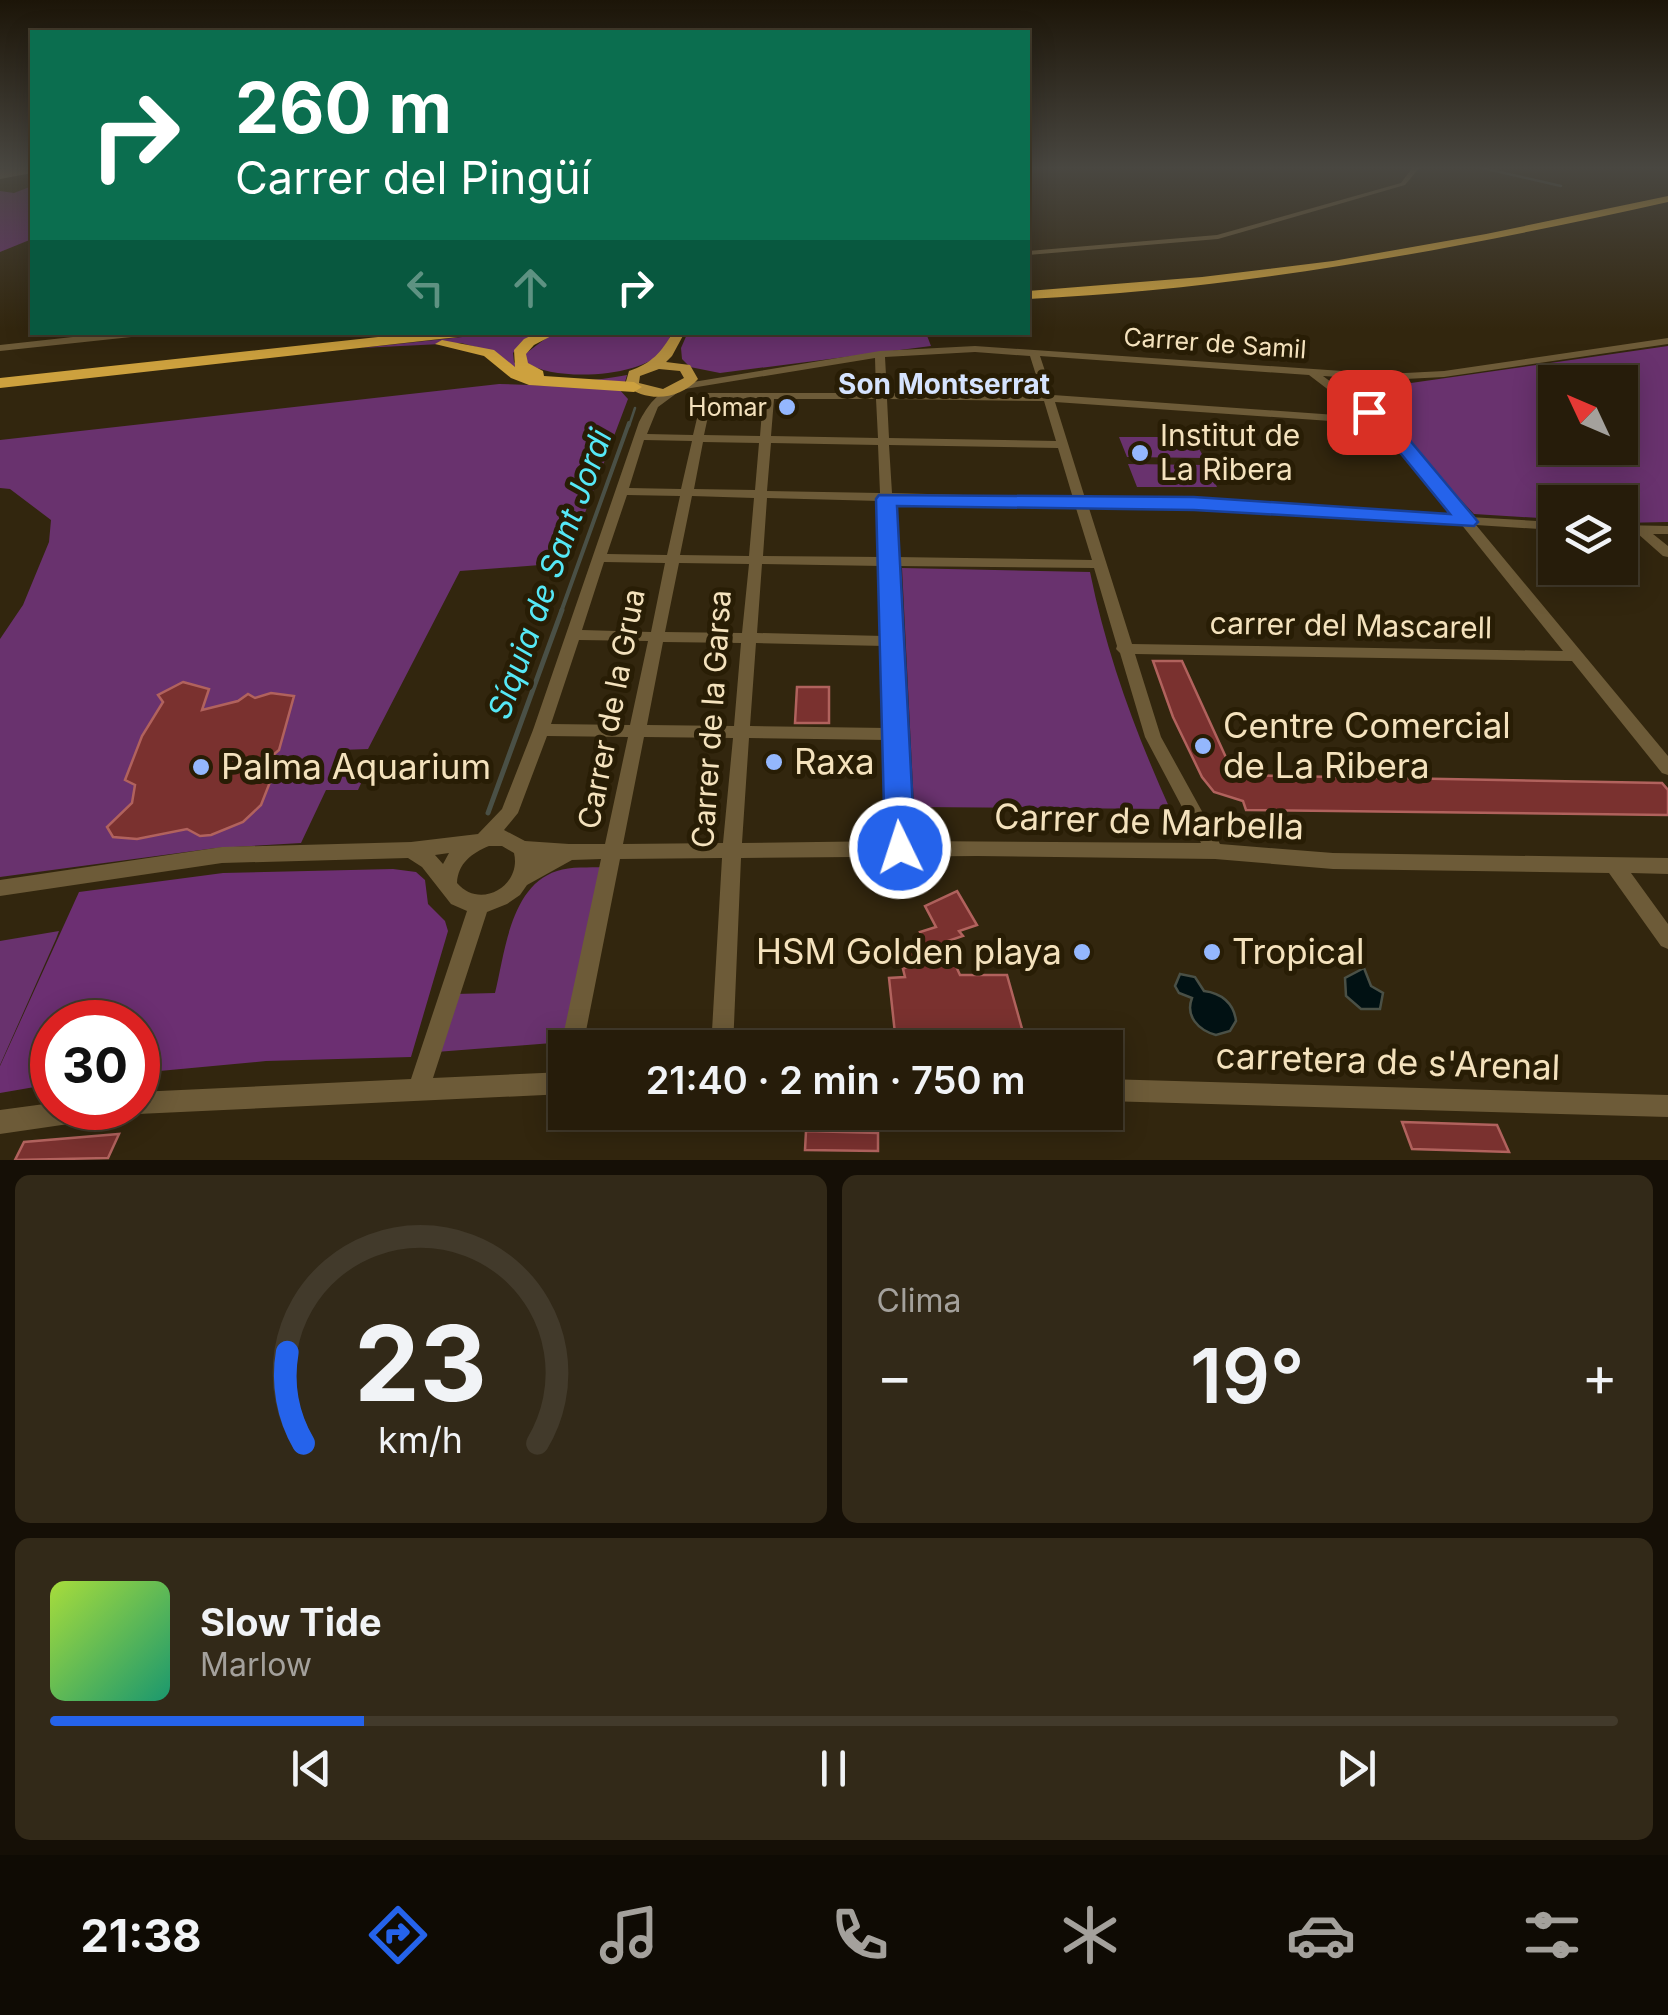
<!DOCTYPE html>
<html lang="es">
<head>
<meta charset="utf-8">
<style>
  body { margin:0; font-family:Inter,sans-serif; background:#322918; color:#f1f3f6; height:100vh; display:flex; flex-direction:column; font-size:38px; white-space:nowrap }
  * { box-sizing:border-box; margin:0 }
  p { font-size:32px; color:#a4a19c }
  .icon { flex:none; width:55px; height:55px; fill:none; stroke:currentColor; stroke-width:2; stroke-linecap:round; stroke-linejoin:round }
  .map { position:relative; height:1160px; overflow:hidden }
  .drawer { display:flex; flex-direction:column; gap:15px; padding:15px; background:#150f06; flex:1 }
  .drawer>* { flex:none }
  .banner { position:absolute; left:30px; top:30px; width:1000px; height:305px; border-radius:0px; box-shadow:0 5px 25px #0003,0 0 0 2px #423a2b; background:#0b6e4f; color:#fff; overflow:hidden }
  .needle { width:65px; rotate:314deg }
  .controls { position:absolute; left:1538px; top:365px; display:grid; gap:20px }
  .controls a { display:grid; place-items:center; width:100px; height:100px; border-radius:0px; background:#261c0a; box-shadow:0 5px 25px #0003,0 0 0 2px #423a2b; font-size:50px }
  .speed { position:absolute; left:30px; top:1000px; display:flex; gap:20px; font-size:50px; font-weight:700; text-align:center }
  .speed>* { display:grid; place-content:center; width:130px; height:130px; border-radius:50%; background:#261c0a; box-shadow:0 5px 25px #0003,0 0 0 2px #423a2b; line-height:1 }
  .speed .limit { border:15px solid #d22; background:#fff; color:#111 }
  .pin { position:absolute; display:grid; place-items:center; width:85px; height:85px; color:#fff; margin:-42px; border-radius:20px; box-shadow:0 5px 15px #0006 }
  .me { position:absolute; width:110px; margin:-55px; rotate:356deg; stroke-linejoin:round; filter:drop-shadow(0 0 8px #0008) }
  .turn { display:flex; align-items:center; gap:35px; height:210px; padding:0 40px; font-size:45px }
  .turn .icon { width:130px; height:130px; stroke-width:2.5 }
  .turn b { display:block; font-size:70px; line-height:85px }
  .lanes { display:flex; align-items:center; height:95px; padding:0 40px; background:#0003; justify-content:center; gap:50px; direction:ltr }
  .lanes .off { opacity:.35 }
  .big { font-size:75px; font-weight:600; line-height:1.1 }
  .drawer .tile { flex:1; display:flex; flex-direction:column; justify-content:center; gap:15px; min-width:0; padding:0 35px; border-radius:15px; background:#322918 }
  .drawer .dial { align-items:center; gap:0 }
  .dial svg { height:260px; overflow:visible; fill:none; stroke:#423a2b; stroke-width:7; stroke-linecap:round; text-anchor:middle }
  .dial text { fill:#f1f3f6; stroke:none }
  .song { display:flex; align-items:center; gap:30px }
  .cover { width:120px; height:120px; border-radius:15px; background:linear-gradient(135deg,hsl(80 70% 55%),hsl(160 70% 35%)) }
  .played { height:10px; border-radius:5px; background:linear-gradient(90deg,#2563eb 20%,#423a2b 20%) }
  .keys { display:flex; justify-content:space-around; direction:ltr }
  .heat { display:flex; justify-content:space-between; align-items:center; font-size:55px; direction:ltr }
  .drawer .tiles { flex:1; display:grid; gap:15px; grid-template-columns:1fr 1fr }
  .tile:last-child { grid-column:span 2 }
  .trip { position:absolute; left:548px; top:1030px; width:575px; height:100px; border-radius:0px; background:#261c0a; box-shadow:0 5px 25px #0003,0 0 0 2px #423a2b; font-weight:600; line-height:100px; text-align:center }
  .menu { display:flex; height:160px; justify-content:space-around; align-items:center; background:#0f0b04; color:#a4a19c }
  .menu .icon { width:70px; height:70px }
  .menu .on { color:#2563eb }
  .menu b { font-size:45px; color:#f1f3f6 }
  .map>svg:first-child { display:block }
  .green { fill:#69326e; fill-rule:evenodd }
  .forest { fill:#6c2f72 }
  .water { fill:#011113; stroke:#4a5046; stroke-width:2.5 }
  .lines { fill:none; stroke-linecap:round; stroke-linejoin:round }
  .stream-far2 { stroke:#4a5046; stroke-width:2.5 }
  .stream-far1 { stroke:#4a5046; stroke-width:4 }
  .stream { stroke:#4a5046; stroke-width:5 }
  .taxiway { fill:#7e7053; fill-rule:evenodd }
  .building { fill:#7a312f; stroke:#b1625d; stroke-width:2.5 }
  .minor { fill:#6d5b38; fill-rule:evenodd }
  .major { fill:#b28d3e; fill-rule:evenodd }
  .highway { fill:#cda13e; fill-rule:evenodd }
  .route { fill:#2563eb; stroke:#184099; stroke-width:2.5 }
  .poi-dot { fill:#94b7fd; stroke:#281d05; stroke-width:4 }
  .labels { text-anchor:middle; stroke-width:10; stroke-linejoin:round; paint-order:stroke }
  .far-street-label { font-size:25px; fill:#f4e2bd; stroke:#281d05 }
  .far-poi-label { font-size:25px; fill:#f4e2bd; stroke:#281d05; text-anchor:end }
  .far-neighbourhood-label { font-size:28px; font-weight:bold; fill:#d5e3fe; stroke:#281d05 }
  .poi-label { font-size:30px; fill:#f4e2bd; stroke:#281d05; text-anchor:start }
  .street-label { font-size:30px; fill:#f4e2bd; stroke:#281d05 }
  .water-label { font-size:32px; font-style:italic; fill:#55e8f6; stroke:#281d05 }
  .near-poi-label { font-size:35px; fill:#f4e2bd; stroke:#281d05; text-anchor:start }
  .near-street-label { font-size:35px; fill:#f4e2bd; stroke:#281d05 }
</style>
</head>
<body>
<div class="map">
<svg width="1668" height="1160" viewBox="0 0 1668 1160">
  <rect width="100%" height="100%" fill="#32260e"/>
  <path class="green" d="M32,186V239L0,252V191L14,193Z
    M688,332L926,333L931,346L720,373L690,367L682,359L681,348Z
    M499,333H544L523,342L513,353L514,362C536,389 596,381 627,375L625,382L540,379L521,373L495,352L461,343L361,348Z
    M563,333H671C669,338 669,344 666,348C645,378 555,382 527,363L525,354L549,336Z
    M1668,346V522L1620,523V502H1555V519L1474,514L1386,420L1336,382L1397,385ZM1555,382H1620V448H1555Z
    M499,384L618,388L628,399L566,563L460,571L368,749L341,750L363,779L358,790H326L301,843L216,848L0,877V639L23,605L49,542L51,520L10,489L0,488V440Z
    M1119,437H1193L1204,458L1127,457Z
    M1128,464L1206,465L1217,487H1137Z
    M902,568L1090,572C1107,656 1135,731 1170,809L914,807Z
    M604,867L565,1042L436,1052L455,994L495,993C505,953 510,886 557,871C571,866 589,868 604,867Z
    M59,931L56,939L0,1065V941Z"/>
  <path class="forest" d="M393,869L416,872L425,880L428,904L445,921L448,931L411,1057L266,1061L138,1073V1022H52V1084L0,1093V1066L79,892L223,873Z"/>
  <path class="water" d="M1364,968L1371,986L1383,993L1380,1009H1361L1346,996L1345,978Z
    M1180,974L1195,977L1204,991C1221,993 1234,1003 1236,1021L1230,1031L1216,1035C1198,1030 1185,1016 1192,998L1179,993L1175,986Z"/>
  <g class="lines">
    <path class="stream-far2" d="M1478,167L1561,186
      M629,426L635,408"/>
    <path class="stream-far1" d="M561,612L629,423"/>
    <path class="stream" d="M488,813L562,610"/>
    <path class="taxiway" d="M32,167V173L0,179V169Z"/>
  </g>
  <path class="building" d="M1153,661H1182L1234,775L1662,783L1668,790V815L1246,810L1243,801L1214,792L1202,777L1173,717Z
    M183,682L209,689L202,710L238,701L248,694L255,698L271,693L294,696L279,750L272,756V777L261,805L243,822L211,835L200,836L187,829L137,839L113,837L107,827L132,803L135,785L125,780L142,736L163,702L158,695Z
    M797,687H829V723H795Z
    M957,891L977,925L959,931L963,936L945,942L960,975H1007L1026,1043H896L889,978L905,977L903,969L913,964L904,947L923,938L920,932L936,927L925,906Z
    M1402,1122L1497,1125L1509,1152L1412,1149Z
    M806,1131L878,1133V1151L805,1150Z
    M119,1134L108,1158L15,1160L24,1142Z"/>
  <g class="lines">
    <path class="minor" d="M1413,167H1420L1405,185L1218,239L1028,255V251L1217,235L1401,183Z
      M118,332H154L150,335L0,351V345Z
      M1668,338V344L1444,377L1386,380L1323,376L1379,418L1384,419L1385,422L1399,433L1469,517L1555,522V530L1476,525L1668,756V775L1662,773L1572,661L1135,654L1161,737L1220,844L1333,853L1668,858V874L1631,873L1668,924V949L1661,946L1609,873L1333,869L1215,859L977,856L741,858L733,1048H711L722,858L620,859L585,1036L582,1044L574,1047L566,1044L563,1036L601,859L572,860L527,885L520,895L507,904L487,912L433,1078L565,1072V1094L138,1114L130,1111L129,1108H138V1092L411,1079L467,911L451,904L422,867L408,858L222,863L0,896V880L222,847L411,842L478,834L502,809L533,730L639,422C647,407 658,389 677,389V393L658,407L647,434L693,435L703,393H876L875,358L685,389L680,386L681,384L880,351L975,346L1386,374L1444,371ZM975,352L1030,356L1042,394L887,393L885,357ZM1040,356L1309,375L1364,417L1053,395ZM712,398L763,399L760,436L704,435ZM774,399H876L878,438L771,436ZM887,399L1044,401L1056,441L889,438ZM1055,402L1373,424L1391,437L1455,516L1194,500L1085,498ZM644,440L692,441L681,489L629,488ZM703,442L759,443L755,490L694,489ZM771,443L878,445L880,493L767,491ZM889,445L1058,448L1073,498L892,493ZM627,495L680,496L667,555L607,554ZM692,496L754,498L749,556L680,555ZM767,498L880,501L882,557L763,556ZM892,501L1075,505L1092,560L895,557ZM1088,505L1194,508L1461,524L1563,651L1132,644ZM604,562L665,563L651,632L582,630ZM679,563L749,564L742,633L665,632ZM762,564L882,566L884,636L757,633ZM895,566L1094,568L1117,646L1116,649L1120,653L1145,737L1201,843L909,841ZM579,640L648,641L630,725L551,724ZM663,642L741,643L734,726L647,725ZM756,643L884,646L887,728L750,726ZM547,736L628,737L605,844H569L525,841L504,830L518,813ZM644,737L733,738L723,843L623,844ZM749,738L887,740L891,841L742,843ZM489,846H502L514,853C522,886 480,910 457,883C458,863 472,853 489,846ZM449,853L443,864L435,855Z
      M1620,525L1668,526V534H1653L1668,546V557L1663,556L1637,533H1620Z
      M1105,1079L1668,1095V1117L1105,1101Z
      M52,1103V1108H114L111,1116L103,1119L0,1134V1110Z"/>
    <path class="major" d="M673,332H685L672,356L666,362L690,365L698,379C679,400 647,403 625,385L629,371C652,363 661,353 673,332ZM659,369L680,371L684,378L663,389L639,383L640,376Z"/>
    <path class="highway" d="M1668,196V202C1456,249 1245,289 1028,299V291L1202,277L1333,261L1486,234Z
      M424,332H474L467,336L0,388V378Z
      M539,332H559L534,345L526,354L528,363L543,371L544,376L634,382L642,387L634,392L529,385L511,378L484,356L435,344L442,340L494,350L515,367L514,350L524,339Z"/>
  </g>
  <linearGradient id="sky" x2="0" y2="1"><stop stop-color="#1c1508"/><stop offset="0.51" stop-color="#494741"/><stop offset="1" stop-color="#494741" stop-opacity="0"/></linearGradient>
  <rect width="1668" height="329" fill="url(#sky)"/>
  <path class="route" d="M1369,406L1402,431L1474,517L1478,522L1474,526L1194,510L897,506L915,848L911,857L900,861L890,857L885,848L876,499L879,495L1194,497L1450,514L1389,439L1362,415V408Z"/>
  <g class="poi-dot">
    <circle cx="787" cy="407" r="10"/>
    <circle cx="1140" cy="453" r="10"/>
    <circle cx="1203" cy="746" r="10"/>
    <circle cx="774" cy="762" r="10"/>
    <circle cx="201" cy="767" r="10"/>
    <circle cx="1082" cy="952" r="10"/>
    <circle cx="1212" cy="952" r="10"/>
  </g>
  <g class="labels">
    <g class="far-street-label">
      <text transform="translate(1215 343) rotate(4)" y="9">Carrer de Samil</text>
    </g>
    <g class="far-poi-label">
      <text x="767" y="416">Homar</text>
    </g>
    <g class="far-neighbourhood-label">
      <text x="944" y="394">Son Montserrat</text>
    </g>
    <g class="poi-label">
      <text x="1160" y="446">Institut de<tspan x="1160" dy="34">La Ribera</tspan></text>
    </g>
    <g class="street-label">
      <text transform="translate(1351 626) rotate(1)" y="10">carrer del Mascarell</text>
      <text transform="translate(612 709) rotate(-79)" y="10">Carrer de la Grua</text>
      <text transform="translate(712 719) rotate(-86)" y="10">Carrer de la Garsa</text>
    </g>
    <g class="water-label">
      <text transform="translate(550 574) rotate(-70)" y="11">Síquia de Sant Jordi</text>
    </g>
    <g class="near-poi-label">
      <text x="1223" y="738">Centre Comercial<tspan x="1223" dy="40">de La Ribera</tspan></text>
      <text x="794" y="774">Raxa</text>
      <text x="221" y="779">Palma Aquarium</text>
      <text x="1062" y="964" text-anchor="end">HSM Golden playa</text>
      <text x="1232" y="964">Tropical</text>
    </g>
    <g class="near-street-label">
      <text transform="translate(1149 822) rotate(2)" y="12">Carrer de Marbella</text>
      <text transform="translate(1388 1062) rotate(2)" y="12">carretera de s'Arenal</text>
    </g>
  </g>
</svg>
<div class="controls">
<a><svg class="needle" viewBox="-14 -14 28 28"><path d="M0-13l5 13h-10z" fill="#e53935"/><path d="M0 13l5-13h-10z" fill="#a4a19c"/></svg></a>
<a><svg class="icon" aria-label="layers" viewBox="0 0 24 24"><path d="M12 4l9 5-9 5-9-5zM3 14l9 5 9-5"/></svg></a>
</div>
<div class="speed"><div class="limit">30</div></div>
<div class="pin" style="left:1369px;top:412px;background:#d93025"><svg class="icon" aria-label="arrive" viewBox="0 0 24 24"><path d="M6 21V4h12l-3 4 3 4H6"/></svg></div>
<svg class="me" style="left:900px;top:848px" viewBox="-20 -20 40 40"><circle r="17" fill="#2563eb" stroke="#fff" stroke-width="3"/><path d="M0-11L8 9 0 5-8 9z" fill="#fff"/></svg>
<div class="trip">21:40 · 2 min · 750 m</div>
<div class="banner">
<div class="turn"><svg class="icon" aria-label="right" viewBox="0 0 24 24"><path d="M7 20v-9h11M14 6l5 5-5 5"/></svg><div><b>260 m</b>Carrer del Pingüí</div></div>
<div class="lanes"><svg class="icon off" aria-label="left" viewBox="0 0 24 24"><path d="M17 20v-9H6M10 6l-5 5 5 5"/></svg><svg class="icon off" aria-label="ahead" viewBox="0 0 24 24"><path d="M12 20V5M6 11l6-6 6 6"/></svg><svg class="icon" aria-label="right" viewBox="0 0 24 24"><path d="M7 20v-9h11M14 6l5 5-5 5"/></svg></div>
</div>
</div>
<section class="drawer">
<div class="tiles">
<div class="tile dial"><svg viewBox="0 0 100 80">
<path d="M14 69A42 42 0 1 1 86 69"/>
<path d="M14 69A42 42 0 0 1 9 41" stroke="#2563eb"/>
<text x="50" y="56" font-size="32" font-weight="700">23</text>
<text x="50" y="72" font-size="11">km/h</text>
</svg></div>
<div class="tile"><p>Clima</p>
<div class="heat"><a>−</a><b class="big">19°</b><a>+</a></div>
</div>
<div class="tile">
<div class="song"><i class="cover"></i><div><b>Slow Tide</b><p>Marlow</p></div></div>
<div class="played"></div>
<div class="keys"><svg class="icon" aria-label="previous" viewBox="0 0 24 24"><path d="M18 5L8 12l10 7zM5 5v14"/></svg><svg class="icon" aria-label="pause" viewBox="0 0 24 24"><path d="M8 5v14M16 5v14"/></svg><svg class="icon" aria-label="next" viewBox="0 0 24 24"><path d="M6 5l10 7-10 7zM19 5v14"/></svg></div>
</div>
</div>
</section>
<nav class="menu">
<b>21:38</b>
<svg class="icon on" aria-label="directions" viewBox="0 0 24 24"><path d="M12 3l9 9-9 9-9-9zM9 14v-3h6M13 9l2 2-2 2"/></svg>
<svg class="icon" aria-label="music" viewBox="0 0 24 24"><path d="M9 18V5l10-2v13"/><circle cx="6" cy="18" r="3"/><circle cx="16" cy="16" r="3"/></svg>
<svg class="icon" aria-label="phone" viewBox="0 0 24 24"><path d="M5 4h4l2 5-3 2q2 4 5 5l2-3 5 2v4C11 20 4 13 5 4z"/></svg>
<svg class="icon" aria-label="climate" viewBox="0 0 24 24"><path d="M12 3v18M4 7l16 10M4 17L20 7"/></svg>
<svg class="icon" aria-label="car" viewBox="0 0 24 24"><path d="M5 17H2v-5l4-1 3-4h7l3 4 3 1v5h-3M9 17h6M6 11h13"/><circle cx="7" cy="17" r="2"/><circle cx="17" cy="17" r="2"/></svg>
<svg class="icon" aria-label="filters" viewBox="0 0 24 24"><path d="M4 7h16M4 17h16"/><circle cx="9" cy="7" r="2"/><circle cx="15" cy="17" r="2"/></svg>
</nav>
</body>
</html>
